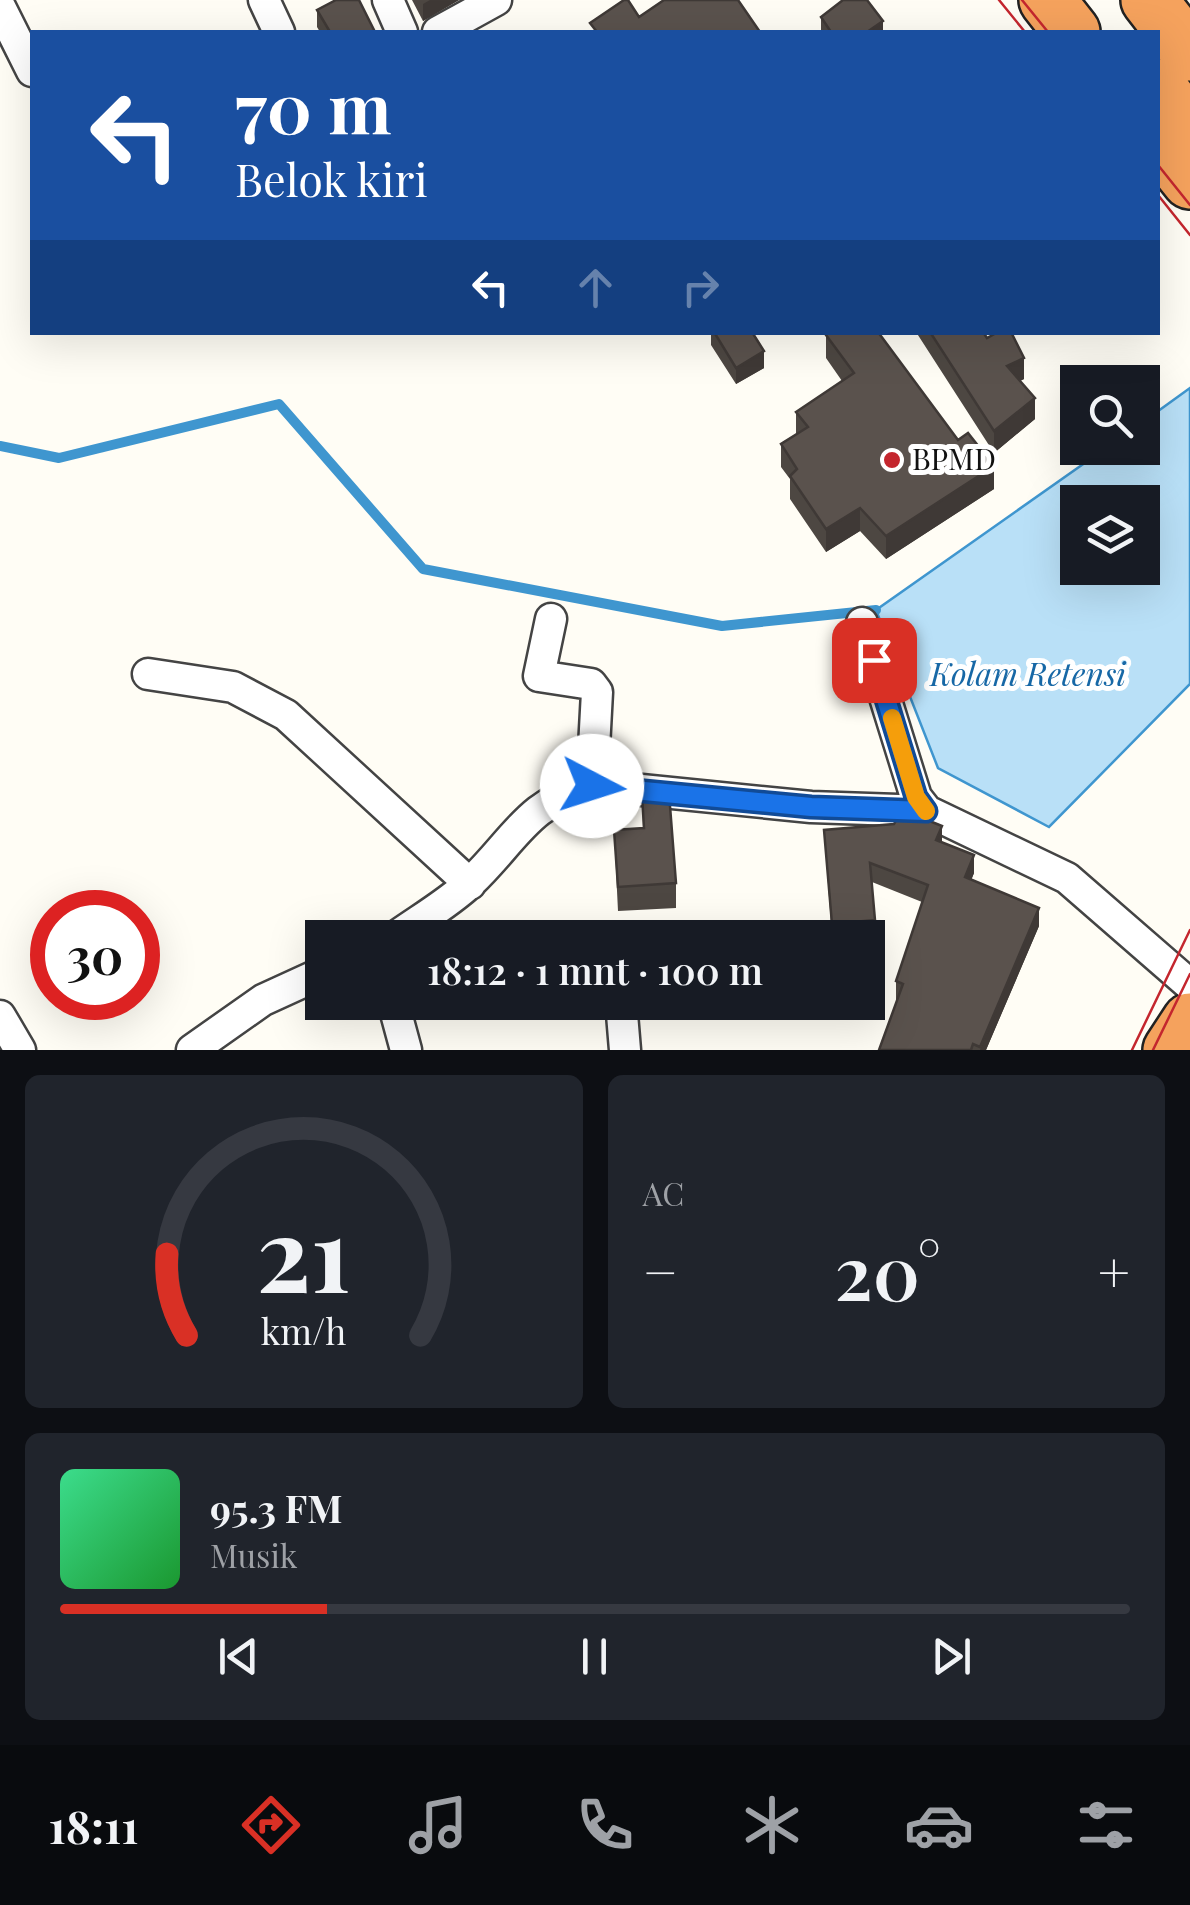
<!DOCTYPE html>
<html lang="id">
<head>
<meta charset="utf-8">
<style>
  body { margin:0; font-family:"Playfair Display",serif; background:#20242c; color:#f1f3f6; height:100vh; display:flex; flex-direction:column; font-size:38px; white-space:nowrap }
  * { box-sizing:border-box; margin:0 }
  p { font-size:32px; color:#9ea1a6 }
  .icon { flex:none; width:55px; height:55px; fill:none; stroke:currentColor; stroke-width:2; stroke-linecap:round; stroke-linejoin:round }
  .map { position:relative; height:1050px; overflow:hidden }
  .details { display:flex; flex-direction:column; gap:25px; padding:25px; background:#0d0f14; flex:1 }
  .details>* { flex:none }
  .banner { position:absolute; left:30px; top:30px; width:1130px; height:305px; border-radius:0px; box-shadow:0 10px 40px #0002; background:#1a4fa0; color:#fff; overflow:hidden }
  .fabs { position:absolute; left:1060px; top:365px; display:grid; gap:20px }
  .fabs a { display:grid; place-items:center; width:100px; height:100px; border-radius:0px; background:#171b24; box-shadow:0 10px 40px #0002; font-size:50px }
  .speed { position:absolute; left:30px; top:890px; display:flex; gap:20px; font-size:50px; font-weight:700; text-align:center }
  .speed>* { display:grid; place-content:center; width:130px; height:130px; border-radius:50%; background:#171b24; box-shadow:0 10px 40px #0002; line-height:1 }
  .speed .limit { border:15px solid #d22; background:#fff; color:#111 }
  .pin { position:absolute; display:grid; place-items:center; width:85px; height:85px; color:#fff; margin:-42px; border-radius:20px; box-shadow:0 5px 15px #0006 }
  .me { position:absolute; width:110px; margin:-55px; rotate:95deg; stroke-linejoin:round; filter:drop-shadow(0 0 8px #0008) }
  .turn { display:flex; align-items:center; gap:35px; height:210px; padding:0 40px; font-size:45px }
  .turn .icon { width:130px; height:130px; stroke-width:2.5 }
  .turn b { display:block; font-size:70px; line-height:85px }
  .lanes { display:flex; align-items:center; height:95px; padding:0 40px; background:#0003; justify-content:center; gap:50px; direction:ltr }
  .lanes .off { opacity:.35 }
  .big { font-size:75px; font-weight:600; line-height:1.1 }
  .details .widget { flex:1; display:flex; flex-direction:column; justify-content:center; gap:15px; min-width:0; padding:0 35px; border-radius:15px; background:#20242c }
  .details .dial { align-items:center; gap:0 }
  .dial svg { height:260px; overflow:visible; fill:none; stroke:#363941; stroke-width:7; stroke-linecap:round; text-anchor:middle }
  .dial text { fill:#f1f3f6; stroke:none }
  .song { display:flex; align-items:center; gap:30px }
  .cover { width:120px; height:120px; border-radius:15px; background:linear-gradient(135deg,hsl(150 70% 55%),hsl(130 70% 35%)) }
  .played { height:10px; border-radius:5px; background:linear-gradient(90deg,#d93025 25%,#363941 25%) }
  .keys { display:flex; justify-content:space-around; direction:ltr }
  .heat { display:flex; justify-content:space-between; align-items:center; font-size:55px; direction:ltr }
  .details .tiles { flex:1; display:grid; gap:25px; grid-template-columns:1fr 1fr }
  .widget:last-child { grid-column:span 2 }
  .trip { position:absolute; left:305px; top:920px; width:580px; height:100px; border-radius:0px; background:#171b24; box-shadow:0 10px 40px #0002; font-weight:600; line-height:100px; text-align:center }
  .tabs { display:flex; height:160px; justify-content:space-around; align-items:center; background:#090b0e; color:#9ea1a6 }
  .tabs .icon { width:70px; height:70px }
  .tabs .active { color:#d93025 }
  .tabs b { font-size:45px; color:#f1f3f6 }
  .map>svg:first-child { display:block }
  .water { fill:#b9e0f7; stroke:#3f96cf; stroke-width:2.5; fill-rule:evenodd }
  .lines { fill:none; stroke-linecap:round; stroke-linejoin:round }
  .stream { stroke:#3f96cf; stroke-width:10 }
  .street-casing { stroke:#444; stroke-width:35 }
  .highway-casing { stroke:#222; stroke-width:60 }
  .street { stroke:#fff; stroke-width:30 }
  .highway { stroke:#f5a25d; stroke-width:55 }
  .tram { stroke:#c4262e; stroke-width:2.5 }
  .wall { fill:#4d4742 }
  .shaded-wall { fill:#3f3936 }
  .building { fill:#5a524d; stroke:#3f3936; stroke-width:2.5 }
  .route-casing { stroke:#114b97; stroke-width:25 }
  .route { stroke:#1a73e8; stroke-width:18 }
  .slow { stroke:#f59e0b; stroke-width:18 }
  .poi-dot { fill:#c4262e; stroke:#fff; stroke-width:4 }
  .labels { text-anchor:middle; stroke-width:10; stroke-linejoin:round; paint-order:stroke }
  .poi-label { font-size:30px; fill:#111; stroke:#fff; text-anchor:start }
  .water-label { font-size:32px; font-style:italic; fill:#1768a6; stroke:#fff }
</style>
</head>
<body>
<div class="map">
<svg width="1190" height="1050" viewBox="0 0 1190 1050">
  <rect width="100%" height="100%" fill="#fffdf5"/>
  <path class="water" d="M1190,388V684L1049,827L938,768L876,610L1106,448H1142L1143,422ZM1078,502H1142V568H1078Z"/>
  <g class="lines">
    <path class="stream" d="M0,446L59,458L279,404L423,569L722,626L876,610"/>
    <defs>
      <path id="street" d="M264,0L279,32
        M388,0L402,32
        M0,7L32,71
        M438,32L496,0
        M551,619L539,676L591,684L597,692L592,785
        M862,623L916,797L927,811L1067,878L1190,985
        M148,674L233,687L286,715L470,884
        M394,938C419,920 449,903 471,882C516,839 526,804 592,785L811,807L927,811
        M393,1002L406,1050
        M621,1002L625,1050
        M0,1016L20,1050
        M192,1050L263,1000L322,973"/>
      <path id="highway" d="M1047,0L1072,32
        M1149,0L1190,53
        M1158,87L1190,129
        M1158,141L1190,181
        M1171,1050L1190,1021"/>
    </defs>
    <use href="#street" class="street-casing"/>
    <use href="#highway" class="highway-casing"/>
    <use href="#street" class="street"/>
    <use href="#highway" class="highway"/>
    <path class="tram" d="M999,0L1025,32
      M1022,0L1048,32
      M1158,165L1190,205
      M1158,195L1190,235
      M1132,1050L1190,930
      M1153,1050L1190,974"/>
  </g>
  <path class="wall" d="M412,0H459L423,21Z
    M317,10L375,32H320L317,27Z
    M821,17L883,32H821Z
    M711,332H752L764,368L736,384L711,345Z
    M916,332H983L1024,379L1020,381L1035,419L994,453Z
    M826,335L994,489L886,559L860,531L826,552L790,499V479L781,467V444L796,435V412L842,381L826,358Z
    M642,795L676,883V908L618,911L614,830L643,828Z
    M824,830L942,842L974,873L971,880L1039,926L986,1050H879L897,1000H896V981L922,902L872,882L875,939L832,938Z
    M644,1002H690V1006L644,1007Z"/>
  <path class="shaded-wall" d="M430,0H459L423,21V4Z
    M883,21V32H867Z
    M764,351V368L736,384V368Z
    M1024,358V379L1007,387V366Z
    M1035,398V419L994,453V431Z
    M994,466V489L886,559V536Z
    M860,508V531L826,552V529Z
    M942,826V844L936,840Z
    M974,855V873L965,896V877Z
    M1039,908V926L986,1050H980Z"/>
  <path class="building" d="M336,0H359L375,32H330L317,10Z
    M624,0H628L639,17L664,0H738L760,32H597L590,23Z
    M843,0H867L883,21L867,32H831L821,17Z
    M714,332H752L764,351L736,368Z
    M830,332H878L958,440L968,433L994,466L886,536L860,508L826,529L790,476L797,469L781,444L808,427L796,412L854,373L826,335Z
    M930,332H983L987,338L998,332H1011L1024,358L1007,366L1035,398L994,431Z
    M669,793L676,883L618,887L614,830L644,828L642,795Z
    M902,810L942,826L936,840L974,855L965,877L1039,908L980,1047L973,1044L971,1050H879L903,984L896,981L928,885L870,863L875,920L832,924L824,830L894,824Z"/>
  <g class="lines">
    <defs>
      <path id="route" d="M592,786L811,807L926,811L916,797L874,660"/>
    </defs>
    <use href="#route" class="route-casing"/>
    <use href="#route" class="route"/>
    <path class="slow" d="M892,718L916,797L926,811"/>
  </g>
  <circle class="poi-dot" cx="892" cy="460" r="10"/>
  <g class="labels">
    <g class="poi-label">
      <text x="912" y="470">BPMD</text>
    </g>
    <g class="water-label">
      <text x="1028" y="686">Kolam Retensi</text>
    </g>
  </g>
</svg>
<div class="fabs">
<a><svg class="icon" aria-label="search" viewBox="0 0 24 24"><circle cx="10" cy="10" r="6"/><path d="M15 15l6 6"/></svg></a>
<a><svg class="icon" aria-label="layers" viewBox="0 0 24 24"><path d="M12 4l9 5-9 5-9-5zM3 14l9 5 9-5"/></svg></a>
</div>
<div class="speed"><div class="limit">30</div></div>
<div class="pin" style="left:874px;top:660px;background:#d93025"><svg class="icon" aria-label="arrive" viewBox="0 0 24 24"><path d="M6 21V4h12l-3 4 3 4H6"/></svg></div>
<svg class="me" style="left:592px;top:786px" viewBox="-20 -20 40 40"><circle r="19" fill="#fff"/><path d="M0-13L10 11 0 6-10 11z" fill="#1a73e8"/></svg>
<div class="trip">18:12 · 1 mnt · 100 m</div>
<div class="banner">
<div class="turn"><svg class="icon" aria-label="left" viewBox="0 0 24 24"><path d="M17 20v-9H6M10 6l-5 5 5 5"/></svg><div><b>70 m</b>Belok kiri</div></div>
<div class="lanes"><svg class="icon" aria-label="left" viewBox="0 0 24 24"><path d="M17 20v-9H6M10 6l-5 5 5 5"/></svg><svg class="icon off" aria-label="ahead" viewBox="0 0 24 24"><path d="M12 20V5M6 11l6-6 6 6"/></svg><svg class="icon off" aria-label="right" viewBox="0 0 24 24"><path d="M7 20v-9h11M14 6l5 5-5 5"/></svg></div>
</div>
</div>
<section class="details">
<div class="tiles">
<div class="widget dial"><svg viewBox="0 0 100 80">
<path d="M14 69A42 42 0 1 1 86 69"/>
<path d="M14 69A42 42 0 0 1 8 44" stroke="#d93025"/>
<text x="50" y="56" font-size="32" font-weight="700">21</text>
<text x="50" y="72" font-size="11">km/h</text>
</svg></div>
<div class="widget"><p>AC</p>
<div class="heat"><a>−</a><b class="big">20°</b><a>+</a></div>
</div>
<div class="widget">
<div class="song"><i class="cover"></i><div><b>95.3 FM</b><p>Musik</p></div></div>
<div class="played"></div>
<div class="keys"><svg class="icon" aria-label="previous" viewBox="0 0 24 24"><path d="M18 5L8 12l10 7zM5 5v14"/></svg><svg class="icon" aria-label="pause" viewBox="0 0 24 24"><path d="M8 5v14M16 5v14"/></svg><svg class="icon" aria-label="next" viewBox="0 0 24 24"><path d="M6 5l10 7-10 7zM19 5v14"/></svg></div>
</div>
</div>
</section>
<nav class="tabs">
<b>18:11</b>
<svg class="icon active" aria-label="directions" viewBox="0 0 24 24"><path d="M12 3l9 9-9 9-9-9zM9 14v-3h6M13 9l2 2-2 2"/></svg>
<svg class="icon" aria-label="music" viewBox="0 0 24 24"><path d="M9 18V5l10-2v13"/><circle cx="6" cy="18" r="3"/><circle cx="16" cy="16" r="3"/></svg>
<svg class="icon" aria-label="phone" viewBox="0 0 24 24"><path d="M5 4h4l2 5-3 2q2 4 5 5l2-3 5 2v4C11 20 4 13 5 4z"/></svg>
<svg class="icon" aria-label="climate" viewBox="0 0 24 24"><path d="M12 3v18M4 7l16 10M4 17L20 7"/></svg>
<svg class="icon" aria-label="car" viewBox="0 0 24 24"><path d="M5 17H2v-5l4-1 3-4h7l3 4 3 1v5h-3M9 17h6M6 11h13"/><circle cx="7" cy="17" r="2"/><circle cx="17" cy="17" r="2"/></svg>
<svg class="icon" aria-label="filters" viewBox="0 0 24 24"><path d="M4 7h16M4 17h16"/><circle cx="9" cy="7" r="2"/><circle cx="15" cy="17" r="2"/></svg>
</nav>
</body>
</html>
